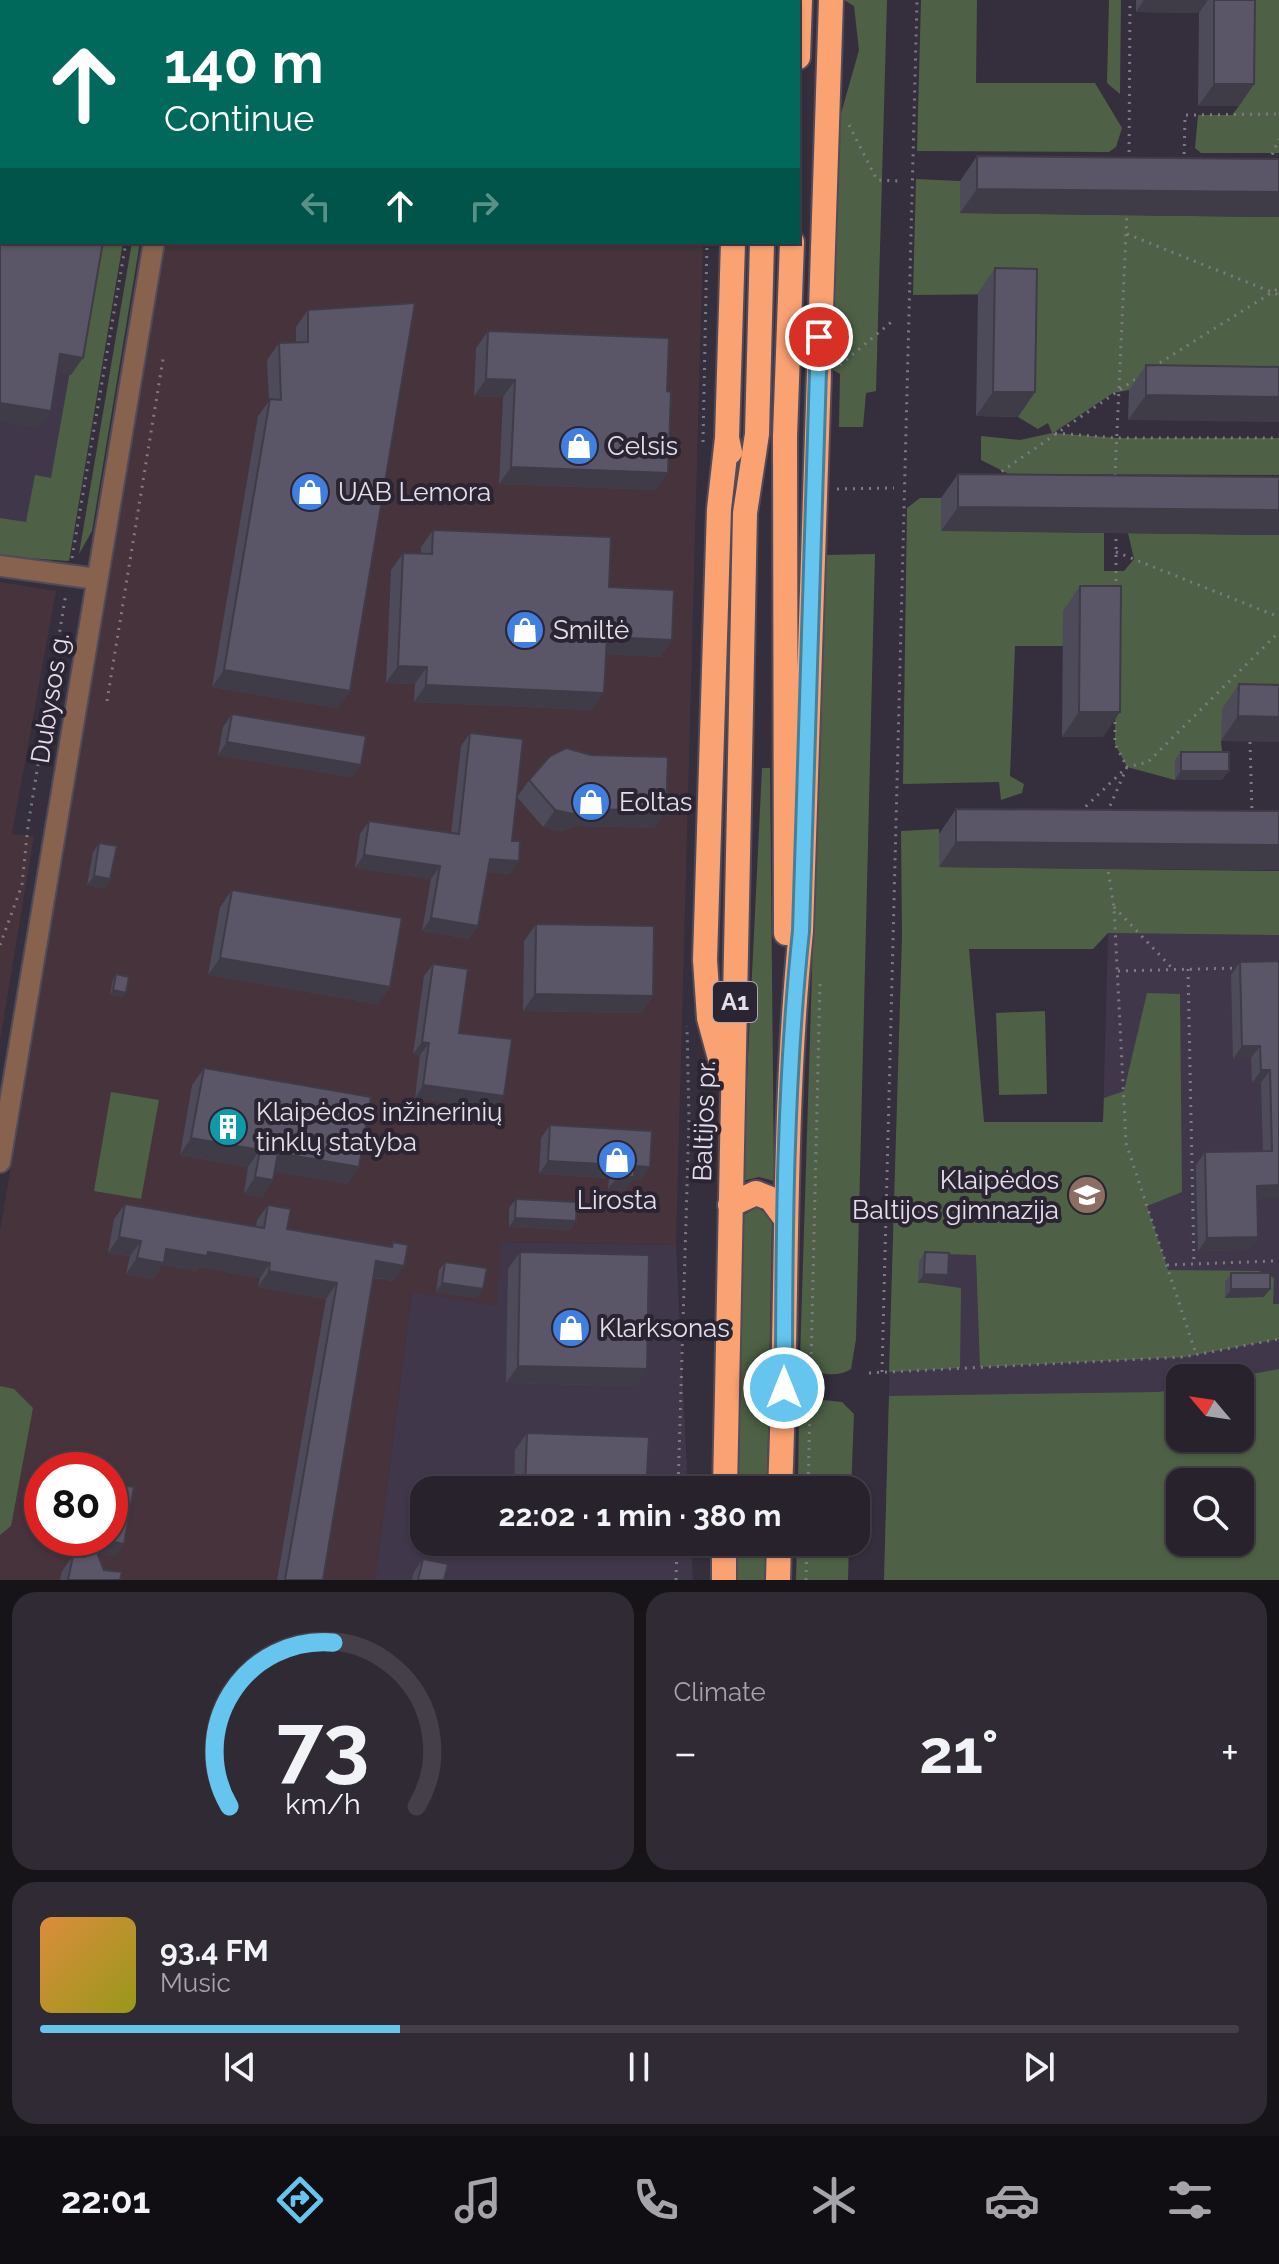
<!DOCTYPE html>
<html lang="en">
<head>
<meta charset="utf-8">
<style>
  body { margin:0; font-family:Raleway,sans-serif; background:#302a35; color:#f1f3f6; height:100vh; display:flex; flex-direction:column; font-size:30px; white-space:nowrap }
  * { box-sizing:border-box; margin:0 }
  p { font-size:26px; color:#a5a4aa }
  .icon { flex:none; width:44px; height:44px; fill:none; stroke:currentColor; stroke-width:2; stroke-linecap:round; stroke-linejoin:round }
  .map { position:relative; height:1580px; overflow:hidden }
  .drawer { display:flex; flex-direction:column; gap:12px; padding:12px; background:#161319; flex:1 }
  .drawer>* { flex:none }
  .banner { position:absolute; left:0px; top:0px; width:800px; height:244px; box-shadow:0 2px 6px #0004,0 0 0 2px #443f49; background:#00695c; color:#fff; overflow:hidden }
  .needle { width:52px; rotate:299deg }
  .buttons { position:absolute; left:1166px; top:1364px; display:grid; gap:16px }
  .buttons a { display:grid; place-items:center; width:88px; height:88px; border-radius:16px; background:#28222d; box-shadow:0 2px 6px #0004,0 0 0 2px #443f49; font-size:40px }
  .speed { position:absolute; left:24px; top:1452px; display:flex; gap:16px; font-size:40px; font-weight:700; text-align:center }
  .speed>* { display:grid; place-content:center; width:104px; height:104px; border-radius:50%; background:#28222d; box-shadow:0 2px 6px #0004,0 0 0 2px #443f49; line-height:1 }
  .speed .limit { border:12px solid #d22; background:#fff; color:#111 }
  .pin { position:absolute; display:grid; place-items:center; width:68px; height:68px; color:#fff; margin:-34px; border:4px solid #fff; border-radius:50%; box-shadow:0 2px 8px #0007 }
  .me { position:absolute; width:88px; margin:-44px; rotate:0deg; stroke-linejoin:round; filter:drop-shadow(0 0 6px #0008) }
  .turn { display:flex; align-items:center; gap:28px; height:168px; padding:0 32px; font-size:36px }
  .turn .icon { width:104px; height:104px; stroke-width:2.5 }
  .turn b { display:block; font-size:56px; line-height:68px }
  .lanes { display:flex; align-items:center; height:76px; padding:0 32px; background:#0003; justify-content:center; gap:40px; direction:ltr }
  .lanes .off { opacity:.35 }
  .big { font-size:60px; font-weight:700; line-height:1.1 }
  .drawer .card { flex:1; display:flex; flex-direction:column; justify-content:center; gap:12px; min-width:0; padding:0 28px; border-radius:24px; background:#302a35 }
  .drawer .dial { align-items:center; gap:0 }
  .dial svg { height:208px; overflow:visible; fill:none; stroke:#443f49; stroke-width:7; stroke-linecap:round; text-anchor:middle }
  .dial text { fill:#f1f3f6; stroke:none }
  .song { display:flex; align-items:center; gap:24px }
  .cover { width:96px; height:96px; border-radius:12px; background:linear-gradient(135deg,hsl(30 70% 55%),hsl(60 70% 35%)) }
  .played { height:8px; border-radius:4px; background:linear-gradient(90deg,#65c5ee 30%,#443f49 30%) }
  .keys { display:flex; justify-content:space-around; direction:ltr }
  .heat { display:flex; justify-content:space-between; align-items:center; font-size:44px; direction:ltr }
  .drawer .tiles { flex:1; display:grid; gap:12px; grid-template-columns:1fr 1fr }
  .card:last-child { grid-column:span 2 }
  .trip { position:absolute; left:410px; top:1476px; width:460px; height:80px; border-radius:24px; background:#28222d; box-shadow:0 2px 6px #0004,0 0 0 2px #443f49; font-weight:700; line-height:80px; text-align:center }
  .menu { display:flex; height:128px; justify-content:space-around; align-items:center; background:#100e12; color:#a5a4aa }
  .menu .icon { width:56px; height:56px }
  .menu .active { color:#65c5ee }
  .menu b { font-size:36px; color:#f1f3f6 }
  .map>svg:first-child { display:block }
  .built { fill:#41374b; fill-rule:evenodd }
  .industrial { fill:#46333b; fill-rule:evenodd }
  .green { fill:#4e6146; fill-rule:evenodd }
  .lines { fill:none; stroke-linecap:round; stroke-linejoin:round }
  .minor-casing { stroke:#514a58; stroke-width:24 }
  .highway-casing { stroke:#514a58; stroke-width:28 }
  .path { stroke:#7f7985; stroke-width:3; stroke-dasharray:2 6; stroke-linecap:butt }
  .minor { stroke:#86624f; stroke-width:20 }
  .highway { stroke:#fba272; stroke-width:24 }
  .wall { fill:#4d4a59 }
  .shaded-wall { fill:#3f3c48 }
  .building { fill:#5a5667; stroke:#3f3c48; stroke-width:2 }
  .route-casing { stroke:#42809b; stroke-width:20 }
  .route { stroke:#65c5ee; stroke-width:14 }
  .labels { text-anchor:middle; stroke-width:8; stroke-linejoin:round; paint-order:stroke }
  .shield { fill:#2b2432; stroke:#aca6b1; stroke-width:2 }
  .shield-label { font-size:24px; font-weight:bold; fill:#e3dee8 }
  .poi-label { font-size:26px; fill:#e3dee8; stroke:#2b2432; text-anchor:start }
  .street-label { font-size:26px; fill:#e3dee8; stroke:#2b2432 }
</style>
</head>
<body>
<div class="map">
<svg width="1279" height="1580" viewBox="0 0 1279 1580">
  <rect width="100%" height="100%" fill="#352e3c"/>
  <path class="built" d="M0,0H149L2,2V242H108L55,558L0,551Z
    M207,0H555L207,2Z
    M1108,933L1279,935V1580H884L896,1129L983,1122H1103ZM1180,1378H1240V1438H1180ZM1180,1482H1240V1542H1180Z
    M500,1242L676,1245L688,1490H424V1542H691L693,1580H375L412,1291Z"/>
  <path class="industrial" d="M166,242H703L676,1245L501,1242L497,1306L412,1292L375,1580H0V1231ZM42,1470H110V1538H42Z
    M0,582L56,591L12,834L34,836L0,1041Z"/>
  <path class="green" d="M555,0H687L688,2H554Z
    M844,0H887L876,391L866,393L863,427H839L840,374L833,370L832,363L835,135L859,50L854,6Z
    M921,0H977L976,83H1095L1122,128L1116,147L1109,152L917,151Z
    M1109,0H1121L1120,94L1107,83Z
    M1239,0H1279V153H1201L1195,148L1198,115H1232L1239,106Z
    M916,179L960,181V213L1279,217V392L1129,390L1113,393L1053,433L1117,438H1279V475L1009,474L981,460V436L1020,440L1052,433L1048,423L1038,429L1018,417L1020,294L913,295Z
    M93,242H123L69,561L0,556V518L26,522L35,475L51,478Z
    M132,242H140L92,531L79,554Z
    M920,498H941V530L1104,533V571H1124L1134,559L1128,533L1279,535V710L1221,741L1223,761L1175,760V780L1127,767L1115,744L1116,613L1063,611V646H1015L1010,776L1024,784L1022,793L1001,800L999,782L903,784L907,508Z
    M875,554L856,1339L851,1369C838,1378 818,1374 805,1368L800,1359L825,555Z
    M762,768H770L774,1181L759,1177L742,1181Z
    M939,829V867L1279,871V935L1108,933L1093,949H969L984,1122H1103L1104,1098L1124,1091L1147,993L1180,994L1182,1192L1147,1206L1168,1270L1259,1271L1274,1278L1273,1304H1279V1339L1184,1357L980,1367L976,1255L944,1254L918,1282L961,1288L960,1368L889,1372L902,936L901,831Z
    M1045,1011L1047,1094L999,1095L996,1013Z
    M111,1092L159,1100L141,1199L94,1191Z
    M757,1207L772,1218L767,1490H735L742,1216Z
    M1279,1369V1580H884L889,1396L1159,1392L1180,1388V1438H1240V1378H1232ZM1180,1482H1240V1542H1180Z
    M0,1386L14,1389L33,1408L11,1526L0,1535Z
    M814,1399L842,1402L854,1414L851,1490H798L799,1410Z
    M766,1542L765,1580H733L735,1545Z
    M797,1542H849L848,1580H796Z"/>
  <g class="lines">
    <defs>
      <path id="minor" d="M195,2V0
        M0,566L97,579
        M0,1162L154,242"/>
      <path id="highway" d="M739,0V2
        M767,2L768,0
        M798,57L800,0
        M730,452L727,438L733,242
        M786,933L785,436L792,242
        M725,1077L709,1018L705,960L719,509L727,438
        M730,1205L756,1193L771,1199L785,1218
        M725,1490L745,513L757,434L762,242
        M780,1490C788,1304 782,1117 801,931L831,0
        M724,1580V1542
        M778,1580L779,1542"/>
    </defs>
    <use href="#minor" class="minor-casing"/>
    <use href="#highway" class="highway-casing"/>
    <path class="path" d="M697,0V2
      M166,2L167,0
      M849,125L877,180L899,181
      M1129,160L1130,0
      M1184,162L1185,115L1279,114
      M1269,162L1279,139
      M1127,234L1279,295
      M840,365L895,319
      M1153,367L1279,288
      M1055,433L1117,438H1279
      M703,442L707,242
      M995,476L1140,376
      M1115,476L1127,212
      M837,489L894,488
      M1116,531V588
      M1116,552L1279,617
      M72,558L126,242
      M107,701L163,359
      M1250,742L1252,813
      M1080,812L1127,767L1148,762L1279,632
      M1107,813L1127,767L1115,744V715
      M1107,864L1114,907L1126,1143L1196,1354
      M1114,907L1172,968
      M0,945L22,885L28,826L66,593
      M1188,969L1194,1264
      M1118,971L1238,968
      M1167,1265L1273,1261
      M882,1372L917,0
      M869,1373L1184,1357L1279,1339
      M678,1490L689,1120L687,1026
      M808,1490L820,982
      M676,1580L677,1542
      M806,1580L807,1542"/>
    <use href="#minor" class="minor"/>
    <use href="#highway" class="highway"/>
  </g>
  <path class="wall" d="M1136,0H1255L1254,84L1239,106H1198L1199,13L1136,12Z
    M977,156L1279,159L960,213V181Z
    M995,268L1035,392L1018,417L976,416L978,293Z
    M308,310L350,691L338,708L212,687L258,416L269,401L267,360L279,343H296V327Z
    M488,331L656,490L499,484L503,397L474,396L476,348Z
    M1146,365L1279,367L1128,420L1129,390Z
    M958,474L1279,477L941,531V498Z
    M433,530L609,587L672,640L660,657L606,654L592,710L414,702L415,684L386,683L391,570L403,553L421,554V547Z
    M1080,586L1103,737H1062L1063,611Z
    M1239,684L1279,685L1221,741L1222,709Z
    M232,714L352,777L218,755L223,727Z
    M470,733L512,841L510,874L488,872L478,926L469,939L422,931L431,879L355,868L360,834L369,821L451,833L461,746Z
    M1181,752L1222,780H1175V760Z
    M529,780L666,811L654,828L578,826L561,831L543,827L517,797Z
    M956,809L1279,811V870L939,867V834Z
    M99,843L110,879L104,888L87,885L93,852Z
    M232,890L390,987L378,1004L208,975L220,907Z
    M536,924L653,996L641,1013L523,1011L524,941Z
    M1279,961V1198H1257L1258,1237L1249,1250L1198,1251L1196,1165L1205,1152L1263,1151L1261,1083H1252L1251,1058L1233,1059L1231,975L1240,962Z
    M433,964L459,1033L504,1096L495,1109L415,1098L420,1055L413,1054L424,976Z
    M116,974L126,993L123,997L110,995L113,979Z
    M204,1068L359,1167L347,1184L275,1171L273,1180L262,1197L244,1194L248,1167L180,1155L192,1085Z
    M550,1125L641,1180L633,1179L625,1190L608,1189L609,1178L539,1174L541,1138Z
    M516,1199L576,1221L570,1230L509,1227V1208Z
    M125,1204L256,1227L257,1220L268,1205L287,1229L390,1247L393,1242L394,1281L374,1278L323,1580H277L326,1299L258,1287L260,1278L199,1267L196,1271L162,1265L153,1279L126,1274L130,1256L108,1253L114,1219Z
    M520,1252L647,1369L635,1386L506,1383L508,1269Z
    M925,1252L942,1283H918L919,1261Z
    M445,1262L483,1289L477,1298L436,1292L439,1270Z
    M1231,1273L1264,1297L1225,1298V1282Z
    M527,1433L646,1490H514L515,1450Z
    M81,1538H110L124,1544L115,1556L97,1553L104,1570L120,1580H60L62,1571L73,1556H77Z
    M423,1559L444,1580H412L414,1572Z"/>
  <path class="shaded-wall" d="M1144,0H1208L1199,13L1136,12Z
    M1214,84H1254L1239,106H1198Z
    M977,189L1279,192V217L960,213Z
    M60,354L83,358L71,375L48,371Z
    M486,379L515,380L503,397L474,396Z
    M993,392H1035L1018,417L976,416Z
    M1146,395L1279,397V422L1128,420Z
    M0,403L51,411L39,428L0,422Z
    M511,467L668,473L656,490L499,484Z
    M958,507L1279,510V535L941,531Z
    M607,637L672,640L660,657L595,654Z
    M398,666L427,667L415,684L386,683Z
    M224,670L350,691L338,708L212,687Z
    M426,685L604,693L592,710L414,702Z
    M1079,712H1120L1103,737H1062Z
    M1238,716L1279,717V742L1221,741Z
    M227,742L361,765L352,777L218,755Z
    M1181,771H1229L1222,780H1175Z
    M590,809L666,811L654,828L578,826L561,831L543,827L555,810Z
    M956,842L1279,845V870L939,867Z
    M364,855L440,866L431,879L355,868Z
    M490,859L519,861L510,874L481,872Z
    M94,876L110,879L104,888L87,885Z
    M431,918L478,926L469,939L422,931Z
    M220,958L390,987L378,1004L208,975Z
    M113,990L126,993L123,997L110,995Z
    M535,994L653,996L641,1013L523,1011Z
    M422,1042L429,1043L420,1055L413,1054Z
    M1242,1046H1260L1251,1058L1233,1059Z
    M1261,1070H1270L1261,1083H1252Z
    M423,1085L504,1096L495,1109L415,1098Z
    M191,1138L260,1150L248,1167L180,1155Z
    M278,1153L359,1167L347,1184L266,1170Z
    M548,1161L618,1165L609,1178L539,1174Z
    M635,1166L650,1167L641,1180L633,1179L625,1190L608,1189L618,1176Z
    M255,1177L273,1180L262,1197L244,1194Z
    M1279,1185V1198H1248L1257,1186Z
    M515,1218L576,1221L570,1230L509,1227Z
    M119,1237L141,1241L130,1256L108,1253Z
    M1258,1237L1249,1250L1198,1251L1207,1238Z
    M166,1249L208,1252L270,1263L260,1278L199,1267L196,1271L162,1265L153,1279L126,1274L137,1258Z
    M376,1261L404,1266L394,1281L366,1276Z
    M269,1271L337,1283L326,1299L258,1287Z
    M924,1274L948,1275L942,1283H918Z
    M442,1283L483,1289L477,1298L436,1292Z
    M1231,1289H1270L1264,1297L1225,1298Z
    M518,1366L647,1369L635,1386L506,1383Z
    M89,1538L124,1544L115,1556L86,1552Z"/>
  <path class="building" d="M1214,0H1255L1254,84H1214Z
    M0,24H2V242H103L83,358L60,354L51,411L0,403Z
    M977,156L1279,159V192L977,189Z
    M995,268L1037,269L1035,392H993Z
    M415,303L350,691L224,670L270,399L281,400L279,343L308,342V310Z
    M488,331L669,338L667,391L671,392L668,473L511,467L515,380L486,379Z
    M1146,365L1279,367V397L1146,395Z
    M958,474L1279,477V510L958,507Z
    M433,530L611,537L609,587L674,590L672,640L607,637L604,693L426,685L427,667L398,666L403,553L432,554Z
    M1080,586H1121L1120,712H1079Z
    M1239,684L1279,685V717L1238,716Z
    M232,714L366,736L361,765L227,742Z
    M470,733L523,739L512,841H520L519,861L490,859L478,926L431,918L440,866L364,855L369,821L459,834Z
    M566,748L591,755L668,757L666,811L590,809L573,814L555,810L529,780L550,756Z
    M1181,752H1229V771H1181Z
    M956,809L1279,811V845L956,842Z
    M99,843L117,846L110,879L94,876Z
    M232,890L402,918L390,987L220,958Z
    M536,924L654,926L653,996L535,994Z
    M1279,961V1185L1257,1186L1258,1237L1207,1238L1205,1152L1272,1151L1270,1070H1261L1260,1046H1242L1240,962Z
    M433,964L468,969L459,1033L512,1039L504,1096L423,1085L429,1043L422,1042Z
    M116,974L129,977L126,993L113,990Z
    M204,1068L371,1097L359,1167L278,1153L273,1180L255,1177L260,1150L191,1138Z
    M550,1125L652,1131L650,1167L635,1166L634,1177L618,1176V1165L548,1161Z
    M516,1199L577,1202L576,1221L515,1218Z
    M125,1204L264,1228L268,1205L291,1209L287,1229L392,1247L393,1242L408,1245L404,1266L376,1261L323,1580H285L337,1283L269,1271L270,1263L208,1252L207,1256L166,1249L164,1263L137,1258L141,1241L119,1237Z
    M520,1252L649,1255L647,1369L518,1366Z
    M925,1252L949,1253L948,1275L924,1274Z
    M445,1262L487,1268L483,1289L442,1283Z
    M1231,1273H1270V1289H1231Z
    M527,1433L649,1437L646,1490H525Z
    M110,1483L134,1487L124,1544L92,1538H110Z
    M89,1538H91L104,1570L122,1572L120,1580H68L73,1556L85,1557Z
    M423,1559L448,1564L444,1580H418Z"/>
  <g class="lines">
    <defs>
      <path id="route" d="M784,1388C784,1236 785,1083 801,931L819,337"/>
    </defs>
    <use href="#route" class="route-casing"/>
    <use href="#route" class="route"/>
  </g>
  <defs>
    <symbol id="shop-disc" viewBox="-11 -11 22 22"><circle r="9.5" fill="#3f7fe0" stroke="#2b2432"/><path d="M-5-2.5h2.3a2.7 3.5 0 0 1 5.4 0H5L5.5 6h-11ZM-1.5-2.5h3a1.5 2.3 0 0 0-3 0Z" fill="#fff"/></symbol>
    <symbol id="building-disc" viewBox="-11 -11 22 22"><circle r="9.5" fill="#0f9aa8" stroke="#2b2432"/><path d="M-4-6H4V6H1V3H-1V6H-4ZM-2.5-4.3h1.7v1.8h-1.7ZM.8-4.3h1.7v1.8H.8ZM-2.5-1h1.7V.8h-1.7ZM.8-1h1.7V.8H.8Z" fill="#fff"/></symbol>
    <symbol id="school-disc" viewBox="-11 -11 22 22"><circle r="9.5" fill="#8d6e63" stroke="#2b2432"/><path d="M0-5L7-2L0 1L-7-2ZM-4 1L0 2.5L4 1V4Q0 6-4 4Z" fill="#fff"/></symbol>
  </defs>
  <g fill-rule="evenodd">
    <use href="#shop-disc" x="557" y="424" width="44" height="44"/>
    <use href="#shop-disc" x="288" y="470" width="44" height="44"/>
    <use href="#shop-disc" x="503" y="608" width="44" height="44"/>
    <use href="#shop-disc" x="569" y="780" width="44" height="44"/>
    <use href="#building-disc" x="206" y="1105" width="44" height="44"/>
    <use href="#shop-disc" x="595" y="1138" width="44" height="44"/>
    <use href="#school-disc" x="1065" y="1173" width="44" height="44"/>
    <use href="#shop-disc" x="549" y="1306" width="44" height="44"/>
  </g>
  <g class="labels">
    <rect class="shield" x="713" y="982" width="44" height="40" rx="6"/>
    <g class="shield-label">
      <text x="735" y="1010">A1</text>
    </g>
    <g class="poi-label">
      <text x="607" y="455">Celsis</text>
      <text x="338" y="501">UAB Lemora</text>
      <text x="553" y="639">Smiltė</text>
      <text x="619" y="811">Eoltas</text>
      <text x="256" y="1121">Klaipėdos inžinerinių<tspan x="256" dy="30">tinklų statyba</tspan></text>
      <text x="1059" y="1189" text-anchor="end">Klaipėdos<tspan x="1059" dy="30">Baltijos gimnazija</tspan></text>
      <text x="617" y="1209" text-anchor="middle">Lirosta</text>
      <text x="599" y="1337">Klarksonas</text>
    </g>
    <g class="street-label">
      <text transform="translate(50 698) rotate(-81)" y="9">Dubysos g.</text>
      <text transform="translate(704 1121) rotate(-88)" y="9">Baltijos pr.</text>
    </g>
  </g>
</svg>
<div class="buttons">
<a><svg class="needle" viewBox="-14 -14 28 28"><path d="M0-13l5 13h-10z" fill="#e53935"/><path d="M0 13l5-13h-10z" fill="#a5a4aa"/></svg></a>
<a><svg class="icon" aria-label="search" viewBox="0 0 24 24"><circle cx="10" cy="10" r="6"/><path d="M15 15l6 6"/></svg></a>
</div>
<div class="speed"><div class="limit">80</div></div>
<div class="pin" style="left:819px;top:337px;background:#d93025"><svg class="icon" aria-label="arrive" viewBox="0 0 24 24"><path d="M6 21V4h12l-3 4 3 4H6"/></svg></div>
<svg class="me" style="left:784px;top:1388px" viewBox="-20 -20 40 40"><circle r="17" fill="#65c5ee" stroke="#fff" stroke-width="3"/><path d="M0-11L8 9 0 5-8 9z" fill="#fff"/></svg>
<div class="trip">22:02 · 1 min · 380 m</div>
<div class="banner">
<div class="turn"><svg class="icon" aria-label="ahead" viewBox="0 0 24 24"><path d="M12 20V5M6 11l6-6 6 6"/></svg><div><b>140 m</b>Continue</div></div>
<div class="lanes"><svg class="icon off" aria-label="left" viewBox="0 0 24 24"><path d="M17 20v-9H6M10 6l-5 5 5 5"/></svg><svg class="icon" aria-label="ahead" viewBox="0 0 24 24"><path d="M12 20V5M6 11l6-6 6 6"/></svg><svg class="icon off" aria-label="right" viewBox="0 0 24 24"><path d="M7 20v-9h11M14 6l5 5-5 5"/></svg></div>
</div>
</div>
<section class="drawer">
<div class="tiles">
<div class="card dial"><svg viewBox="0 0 100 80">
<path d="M14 69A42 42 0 1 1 86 69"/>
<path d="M14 69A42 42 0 0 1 54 6" stroke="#65c5ee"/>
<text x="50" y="56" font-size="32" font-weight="700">73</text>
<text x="50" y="72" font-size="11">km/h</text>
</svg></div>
<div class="card"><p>Climate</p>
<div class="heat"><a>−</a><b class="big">21°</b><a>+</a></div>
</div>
<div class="card">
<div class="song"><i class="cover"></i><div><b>93.4 FM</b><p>Music</p></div></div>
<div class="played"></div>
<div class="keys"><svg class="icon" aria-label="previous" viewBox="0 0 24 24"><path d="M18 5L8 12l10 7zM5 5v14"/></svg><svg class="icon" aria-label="pause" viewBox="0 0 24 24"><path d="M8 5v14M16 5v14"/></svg><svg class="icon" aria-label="next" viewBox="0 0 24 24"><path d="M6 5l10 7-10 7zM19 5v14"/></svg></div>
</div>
</div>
</section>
<nav class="menu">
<b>22:01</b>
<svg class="icon active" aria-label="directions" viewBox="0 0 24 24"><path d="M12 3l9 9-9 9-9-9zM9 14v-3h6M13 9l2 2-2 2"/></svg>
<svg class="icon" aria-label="music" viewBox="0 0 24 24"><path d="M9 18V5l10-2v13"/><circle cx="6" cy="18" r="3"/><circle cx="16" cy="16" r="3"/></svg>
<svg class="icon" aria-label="phone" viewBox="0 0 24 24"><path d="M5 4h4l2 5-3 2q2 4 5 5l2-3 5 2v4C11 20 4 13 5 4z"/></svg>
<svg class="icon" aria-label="climate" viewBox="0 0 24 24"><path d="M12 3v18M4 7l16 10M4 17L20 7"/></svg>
<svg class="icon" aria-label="car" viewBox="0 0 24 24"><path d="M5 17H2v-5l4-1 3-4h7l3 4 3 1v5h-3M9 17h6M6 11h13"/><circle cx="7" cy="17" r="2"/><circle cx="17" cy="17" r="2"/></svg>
<svg class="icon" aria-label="filters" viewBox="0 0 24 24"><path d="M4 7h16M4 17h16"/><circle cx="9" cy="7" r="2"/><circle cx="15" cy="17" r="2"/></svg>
</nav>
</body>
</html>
